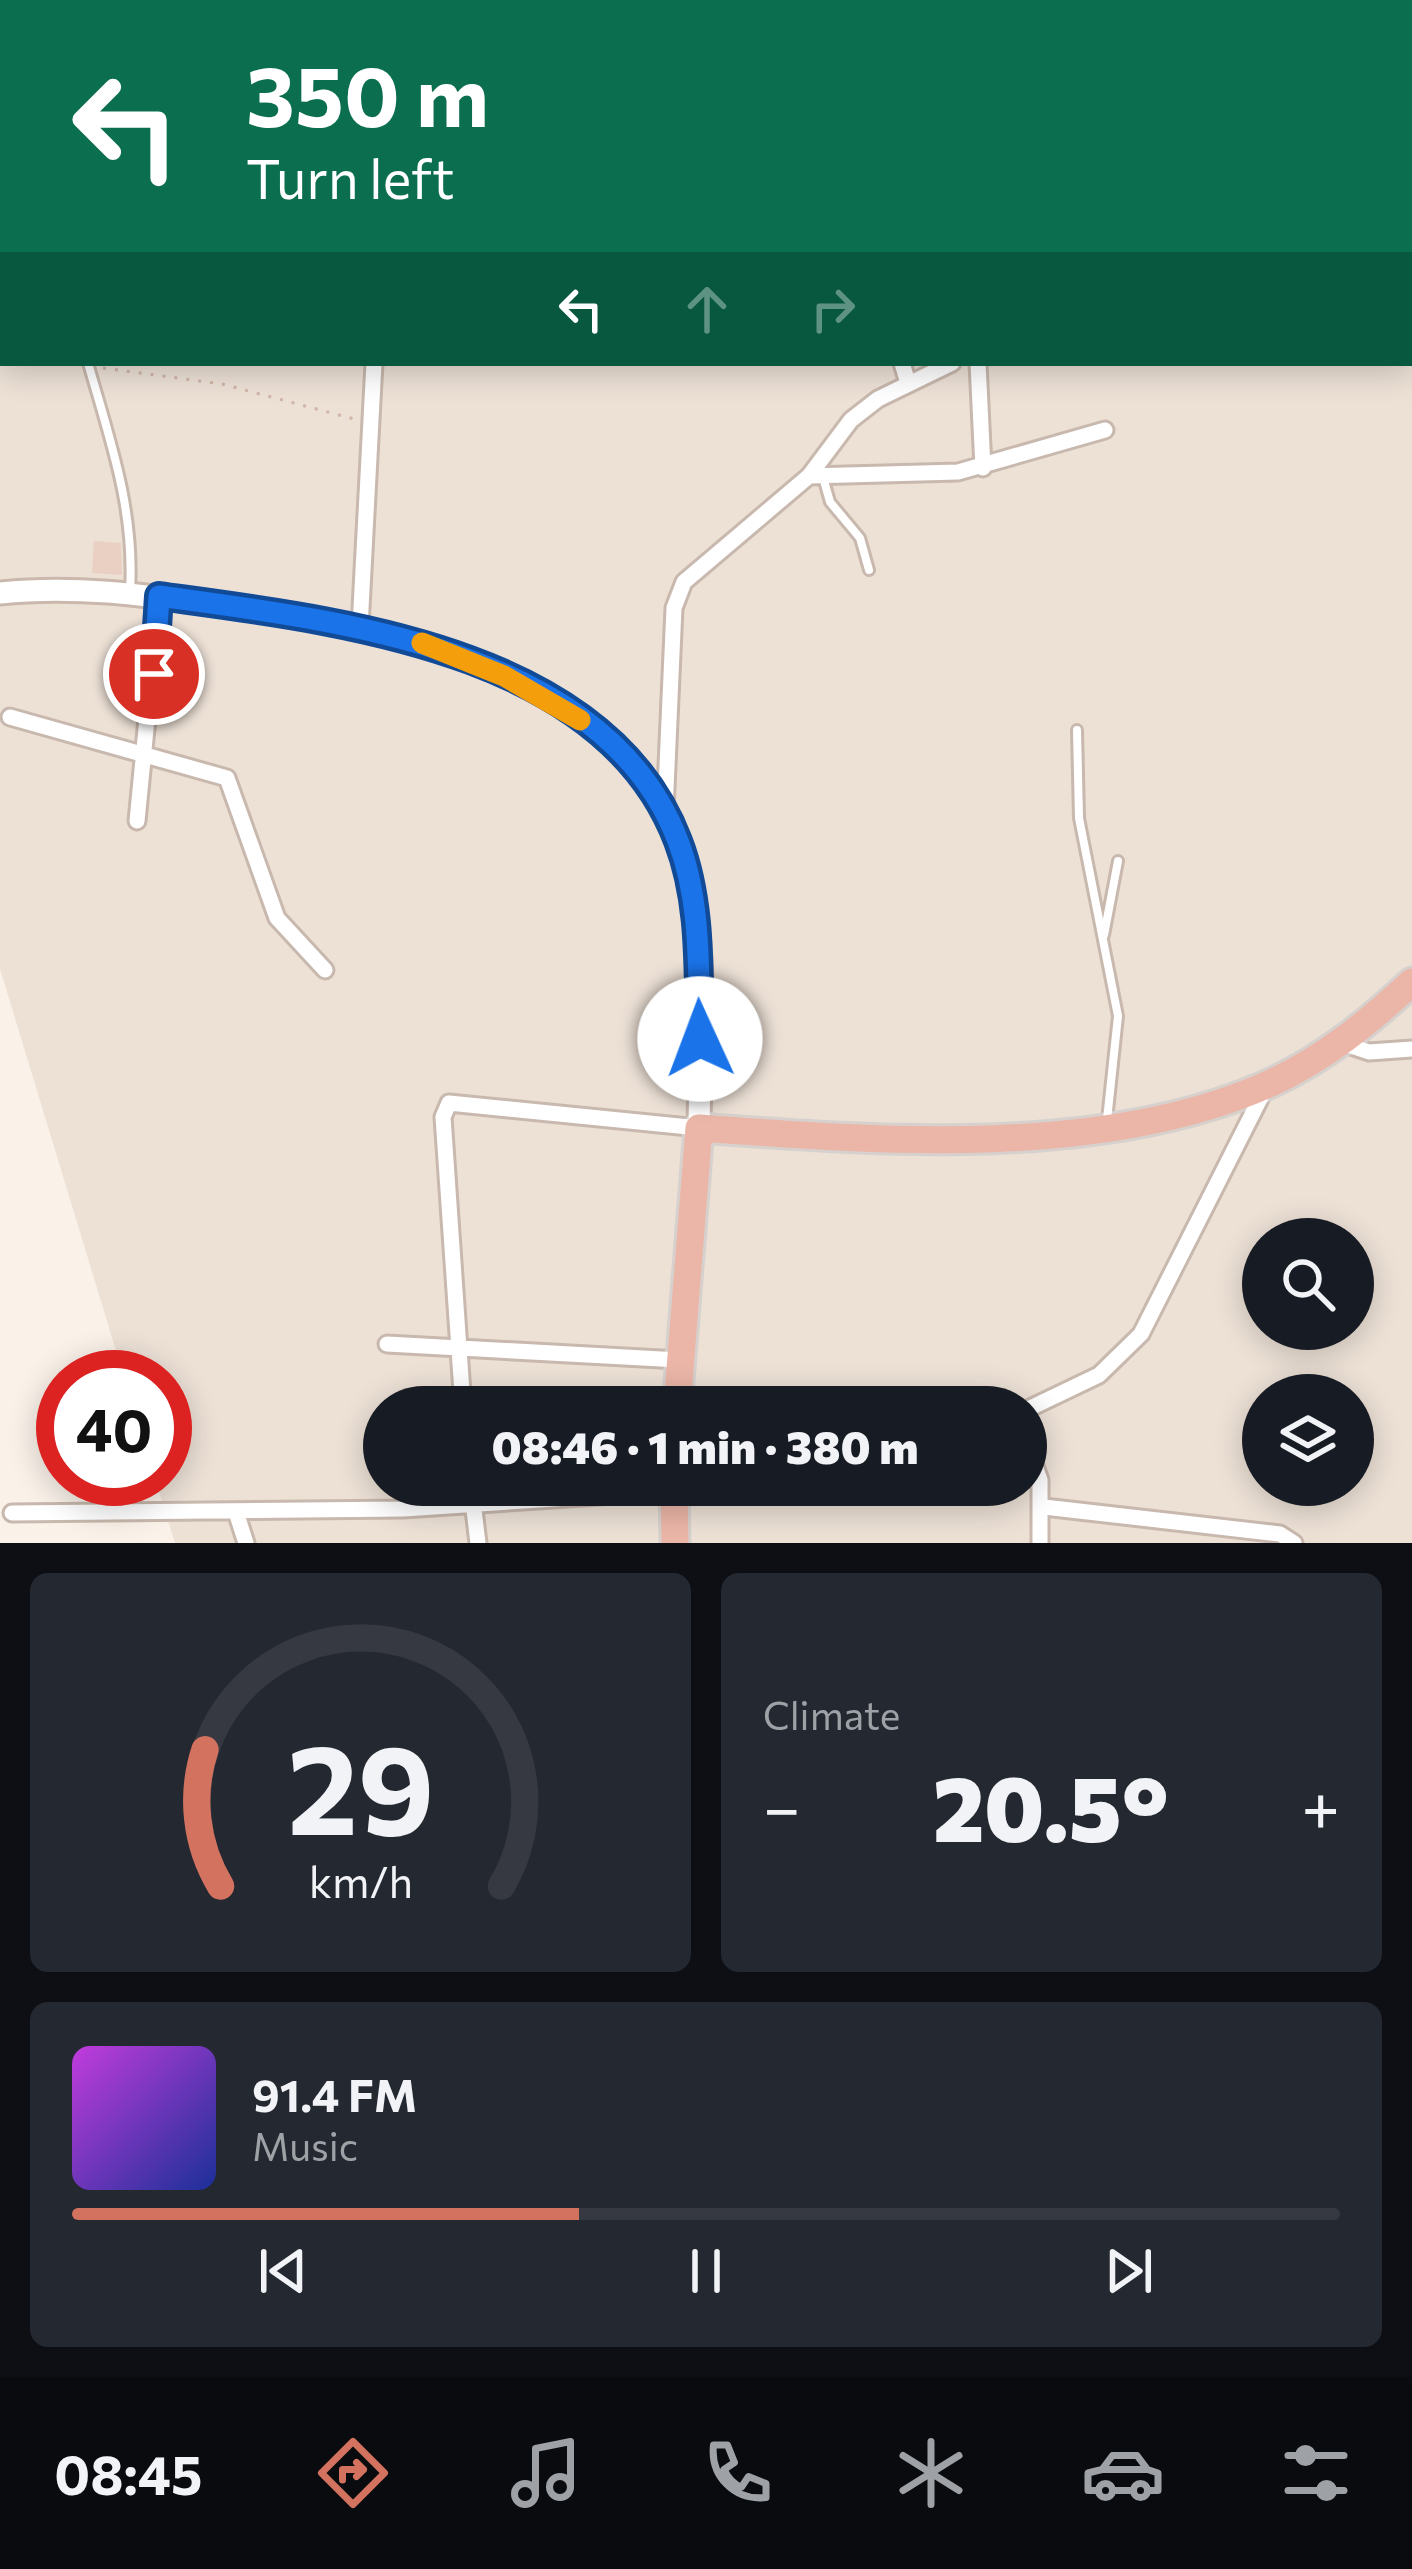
<!DOCTYPE html>
<html lang="en">
<head>
<meta charset="utf-8">
<style>
  body { margin:0; font-family:Commissioner,sans-serif; background:#242831; color:#f1f3f6; height:100vh; display:flex; flex-direction:column; font-size:45px; white-space:nowrap }
  * { box-sizing:border-box; margin:0 }
  p { font-size:39px; color:#9ea1a6 }
  .icon { flex:none; width:66px; height:66px; fill:none; stroke:currentColor; stroke-width:2; stroke-linecap:round; stroke-linejoin:round }
  .map { position:relative; height:1543px; overflow:hidden }
  .side { display:flex; flex-direction:column; gap:30px; padding:30px; background:#0d0f14; flex:1 }
  .side>* { flex:none }
  .banner { position:absolute; left:0px; top:0px; width:1413px; height:366px; box-shadow:0 6px 30px #0003; background:#0b6e4f; color:#fff; overflow:hidden }
  .tools { position:absolute; left:1242px; top:1218px; display:grid; gap:24px }
  .tools a { display:grid; place-items:center; width:132px; height:132px; border-radius:50%; background:#171b24; box-shadow:0 6px 30px #0003; font-size:60px }
  .speed { position:absolute; left:36px; top:1350px; display:flex; gap:24px; font-size:60px; font-weight:700; text-align:center }
  .speed>* { display:grid; place-content:center; width:156px; height:156px; border-radius:50%; background:#171b24; box-shadow:0 6px 30px #0003; line-height:1 }
  .speed .limit { border:18px solid #d22; background:#fff; color:#111 }
  .pin { position:absolute; display:grid; place-items:center; width:102px; height:102px; color:#fff; margin:-51px; border:6px solid #fff; border-radius:50%; box-shadow:0 3px 12px #0007 }
  .me { position:absolute; width:132px; margin:-66px; rotate:358deg; stroke-linejoin:round; filter:drop-shadow(0 0 9px #0008) }
  .turn { display:flex; align-items:center; gap:42px; height:252px; padding:0 48px; font-size:54px }
  .turn .icon { width:156px; height:156px; stroke-width:2.5 }
  .turn b { display:block; font-size:84px; line-height:102px }
  .lanes { display:flex; align-items:center; height:114px; padding:0 48px; background:#0003; justify-content:center; gap:60px; direction:ltr }
  .lanes .off { opacity:.35 }
  .big { font-size:90px; font-weight:800; line-height:1.1 }
  .side .tile { flex:1; display:flex; flex-direction:column; justify-content:center; gap:18px; min-width:0; padding:0 42px; border-radius:18px; background:#242831 }
  .side .dial { align-items:center; gap:0 }
  .dial svg { height:312px; overflow:visible; fill:none; stroke:#363941; stroke-width:7; stroke-linecap:round; text-anchor:middle }
  .dial text { fill:#f1f3f6; stroke:none }
  .song { display:flex; align-items:center; gap:36px }
  .cover { width:144px; height:144px; border-radius:18px; background:linear-gradient(135deg,hsl(290 70% 55%),hsl(230 70% 35%)) }
  .played { height:12px; border-radius:6px; background:linear-gradient(90deg,#d3725f 40%,#363941 40%) }
  .keys { display:flex; justify-content:space-around; direction:ltr }
  .heat { display:flex; justify-content:space-between; align-items:center; font-size:66px; direction:ltr }
  .side .tiles { flex:1; display:grid; gap:30px; grid-template-columns:1fr 1fr }
  .tile:last-child { grid-column:span 2 }
  .trip { position:absolute; left:363px; top:1386px; width:684px; height:120px; border-radius:60px; background:#171b24; box-shadow:0 6px 30px #0003; font-weight:800; line-height:120px; text-align:center }
  .dock { display:flex; height:192px; justify-content:space-around; align-items:center; background:#090b0e; color:#9ea1a6 }
  .dock .icon { width:84px; height:84px }
  .dock .current { color:#d3725f }
  .dock b { font-size:54px; color:#f1f3f6 }
  .map>svg:first-child { display:block }
  .residential { fill:#ede1d6; fill-rule:evenodd }
  .building { fill:#e9d0c2 }
  .lines { fill:none; stroke-linecap:round; stroke-linejoin:round }
  .lane-casing { stroke:#c8b8ae; stroke-width:14 }
  .street-casing { stroke:#c8b8ae; stroke-width:21 }
  .secondary-casing { stroke:#cbb8ac; stroke-width:27 }
  .highway-casing { stroke:#d7d1ce; stroke-width:33 }
  .path { stroke:#d0b5a7; stroke-width:3; stroke-dasharray:3 9; stroke-linecap:butt }
  .lane { stroke:#fff; stroke-width:8 }
  .street { stroke:#fff; stroke-width:15 }
  .secondary { stroke:#fff; stroke-width:21 }
  .highway { stroke:#ebb6a8; stroke-width:27 }
  .route-casing { stroke:#114b97; stroke-width:30 }
  .route { stroke:#1a73e8; stroke-width:21 }
  .slow { stroke:#f59e0b; stroke-width:21 }
</style>
</head>
<body>
<div class="map">
<svg width="1412" height="1543" viewBox="0 0 1412 1543">
  <rect width="100%" height="100%" fill="#faf2e9"/>
  <path class="residential" d="M0,0H1412V1543H175L155,1479H165V1377H124L0,969ZM3,3H1410V363H3ZM1263,1239H1353V1329H1263ZM1263,1395H1353V1485H1263ZM384,1407H1026V1485H384Z"/>
  <path class="building" d="M94,541L121,543L122,575L92,573Z"/>
  <g class="lines">
    <defs>
      <path id="lane" d="M668,3L671,0
        M88,363C110,440 135,510 130,591
        M823,477L830,502L860,538L869,570
        M1077,730L1079,818L1118,1016L1107,1120
        M1104,935L1118,861
        M803,1485V1497"/>
      <path id="street" d="M504,0L505,3
        M587,0L597,3
        M183,3V0
        M1046,3V0
        M0,148L3,147
        M1410,346L1412,348
        M902,363L908,383
        M978,363L983,468
        M809,476L958,472L1105,430
        M360,627L374,363
        M10,717L227,778L277,918L325,970
        M665,811L674,608L684,582L809,476L851,420L878,399L952,363
        M137,821L159,596
        M1342,1043L1369,1052L1412,1049
        M387,1344L679,1360
        M463,1407L443,1117L449,1103L699,1128
        M1026,1410L1099,1375L1141,1334L1266,1087
        M1026,1441L1040,1480V1543
        M471,1485L478,1543
        M1044,1507L1280,1534L1294,1543
        M236,1512L246,1543
        M12,1513L403,1509L674,1491"/>
      <path id="secondary" d="M0,593C74,585 145,595 218,605C368,625 590,663 666,813C713,906 700,1027 699,1128"/>
      <path id="highway" d="M677,1407L699,1128C878,1141 1104,1159 1271,1083C1325,1058 1369,1022 1412,982
        M674,1485L675,1543"/>
    </defs>
    <use href="#lane" class="lane-casing"/>
    <use href="#street" class="street-casing"/>
    <use href="#secondary" class="secondary-casing"/>
    <use href="#highway" class="highway-casing"/>
    <path class="path" d="M0,292L3,290
      M103,368L222,384L358,420"/>
    <use href="#lane" class="lane"/>
    <use href="#street" class="street"/>
    <use href="#secondary" class="secondary"/>
    <use href="#highway" class="highway"/>
  </g>
  <g class="lines">
    <defs>
      <path id="route" d="M154,674L159,596C333,620 605,648 678,841C702,903 698,973 700,1039"/>
    </defs>
    <use href="#route" class="route-casing"/>
    <use href="#route" class="route"/>
    <path class="slow" d="M422,643L504,676L580,720"/>
  </g>
</svg>
<div class="tools">
<a><svg class="icon" aria-label="search" viewBox="0 0 24 24"><circle cx="10" cy="10" r="6"/><path d="M15 15l6 6"/></svg></a>
<a><svg class="icon" aria-label="layers" viewBox="0 0 24 24"><path d="M12 4l9 5-9 5-9-5zM3 14l9 5 9-5"/></svg></a>
</div>
<div class="speed"><div class="limit">40</div></div>
<div class="pin" style="left:154px;top:674px;background:#d93025"><svg class="icon" aria-label="arrive" viewBox="0 0 24 24"><path d="M6 21V4h12l-3 4 3 4H6"/></svg></div>
<svg class="me" style="left:700px;top:1039px" viewBox="-20 -20 40 40"><circle r="19" fill="#fff"/><path d="M0-13L10 11 0 6-10 11z" fill="#1a73e8"/></svg>
<div class="trip">08:46 · 1 min · 380 m</div>
<div class="banner">
<div class="turn"><svg class="icon" aria-label="left" viewBox="0 0 24 24"><path d="M17 20v-9H6M10 6l-5 5 5 5"/></svg><div><b>350 m</b>Turn left</div></div>
<div class="lanes"><svg class="icon" aria-label="left" viewBox="0 0 24 24"><path d="M17 20v-9H6M10 6l-5 5 5 5"/></svg><svg class="icon off" aria-label="ahead" viewBox="0 0 24 24"><path d="M12 20V5M6 11l6-6 6 6"/></svg><svg class="icon off" aria-label="right" viewBox="0 0 24 24"><path d="M7 20v-9h11M14 6l5 5-5 5"/></svg></div>
</div>
</div>
<section class="side">
<div class="tiles">
<div class="tile dial"><svg viewBox="0 0 100 80">
<path d="M14 69A42 42 0 1 1 86 69"/>
<path d="M14 69A42 42 0 0 1 10 34" stroke="#d3725f"/>
<text x="50" y="56" font-size="32" font-weight="700">29</text>
<text x="50" y="72" font-size="11">km/h</text>
</svg></div>
<div class="tile"><p>Climate</p>
<div class="heat"><a>−</a><b class="big">20.5°</b><a>+</a></div>
</div>
<div class="tile">
<div class="song"><i class="cover"></i><div><b>91.4 FM</b><p>Music</p></div></div>
<div class="played"></div>
<div class="keys"><svg class="icon" aria-label="previous" viewBox="0 0 24 24"><path d="M18 5L8 12l10 7zM5 5v14"/></svg><svg class="icon" aria-label="pause" viewBox="0 0 24 24"><path d="M8 5v14M16 5v14"/></svg><svg class="icon" aria-label="next" viewBox="0 0 24 24"><path d="M6 5l10 7-10 7zM19 5v14"/></svg></div>
</div>
</div>
</section>
<nav class="dock">
<b>08:45</b>
<svg class="icon current" aria-label="directions" viewBox="0 0 24 24"><path d="M12 3l9 9-9 9-9-9zM9 14v-3h6M13 9l2 2-2 2"/></svg>
<svg class="icon" aria-label="music" viewBox="0 0 24 24"><path d="M9 18V5l10-2v13"/><circle cx="6" cy="18" r="3"/><circle cx="16" cy="16" r="3"/></svg>
<svg class="icon" aria-label="phone" viewBox="0 0 24 24"><path d="M5 4h4l2 5-3 2q2 4 5 5l2-3 5 2v4C11 20 4 13 5 4z"/></svg>
<svg class="icon" aria-label="climate" viewBox="0 0 24 24"><path d="M12 3v18M4 7l16 10M4 17L20 7"/></svg>
<svg class="icon" aria-label="car" viewBox="0 0 24 24"><path d="M5 17H2v-5l4-1 3-4h7l3 4 3 1v5h-3M9 17h6M6 11h13"/><circle cx="7" cy="17" r="2"/><circle cx="17" cy="17" r="2"/></svg>
<svg class="icon" aria-label="filters" viewBox="0 0 24 24"><path d="M4 7h16M4 17h16"/><circle cx="9" cy="7" r="2"/><circle cx="15" cy="17" r="2"/></svg>
</nav>
</body>
</html>
